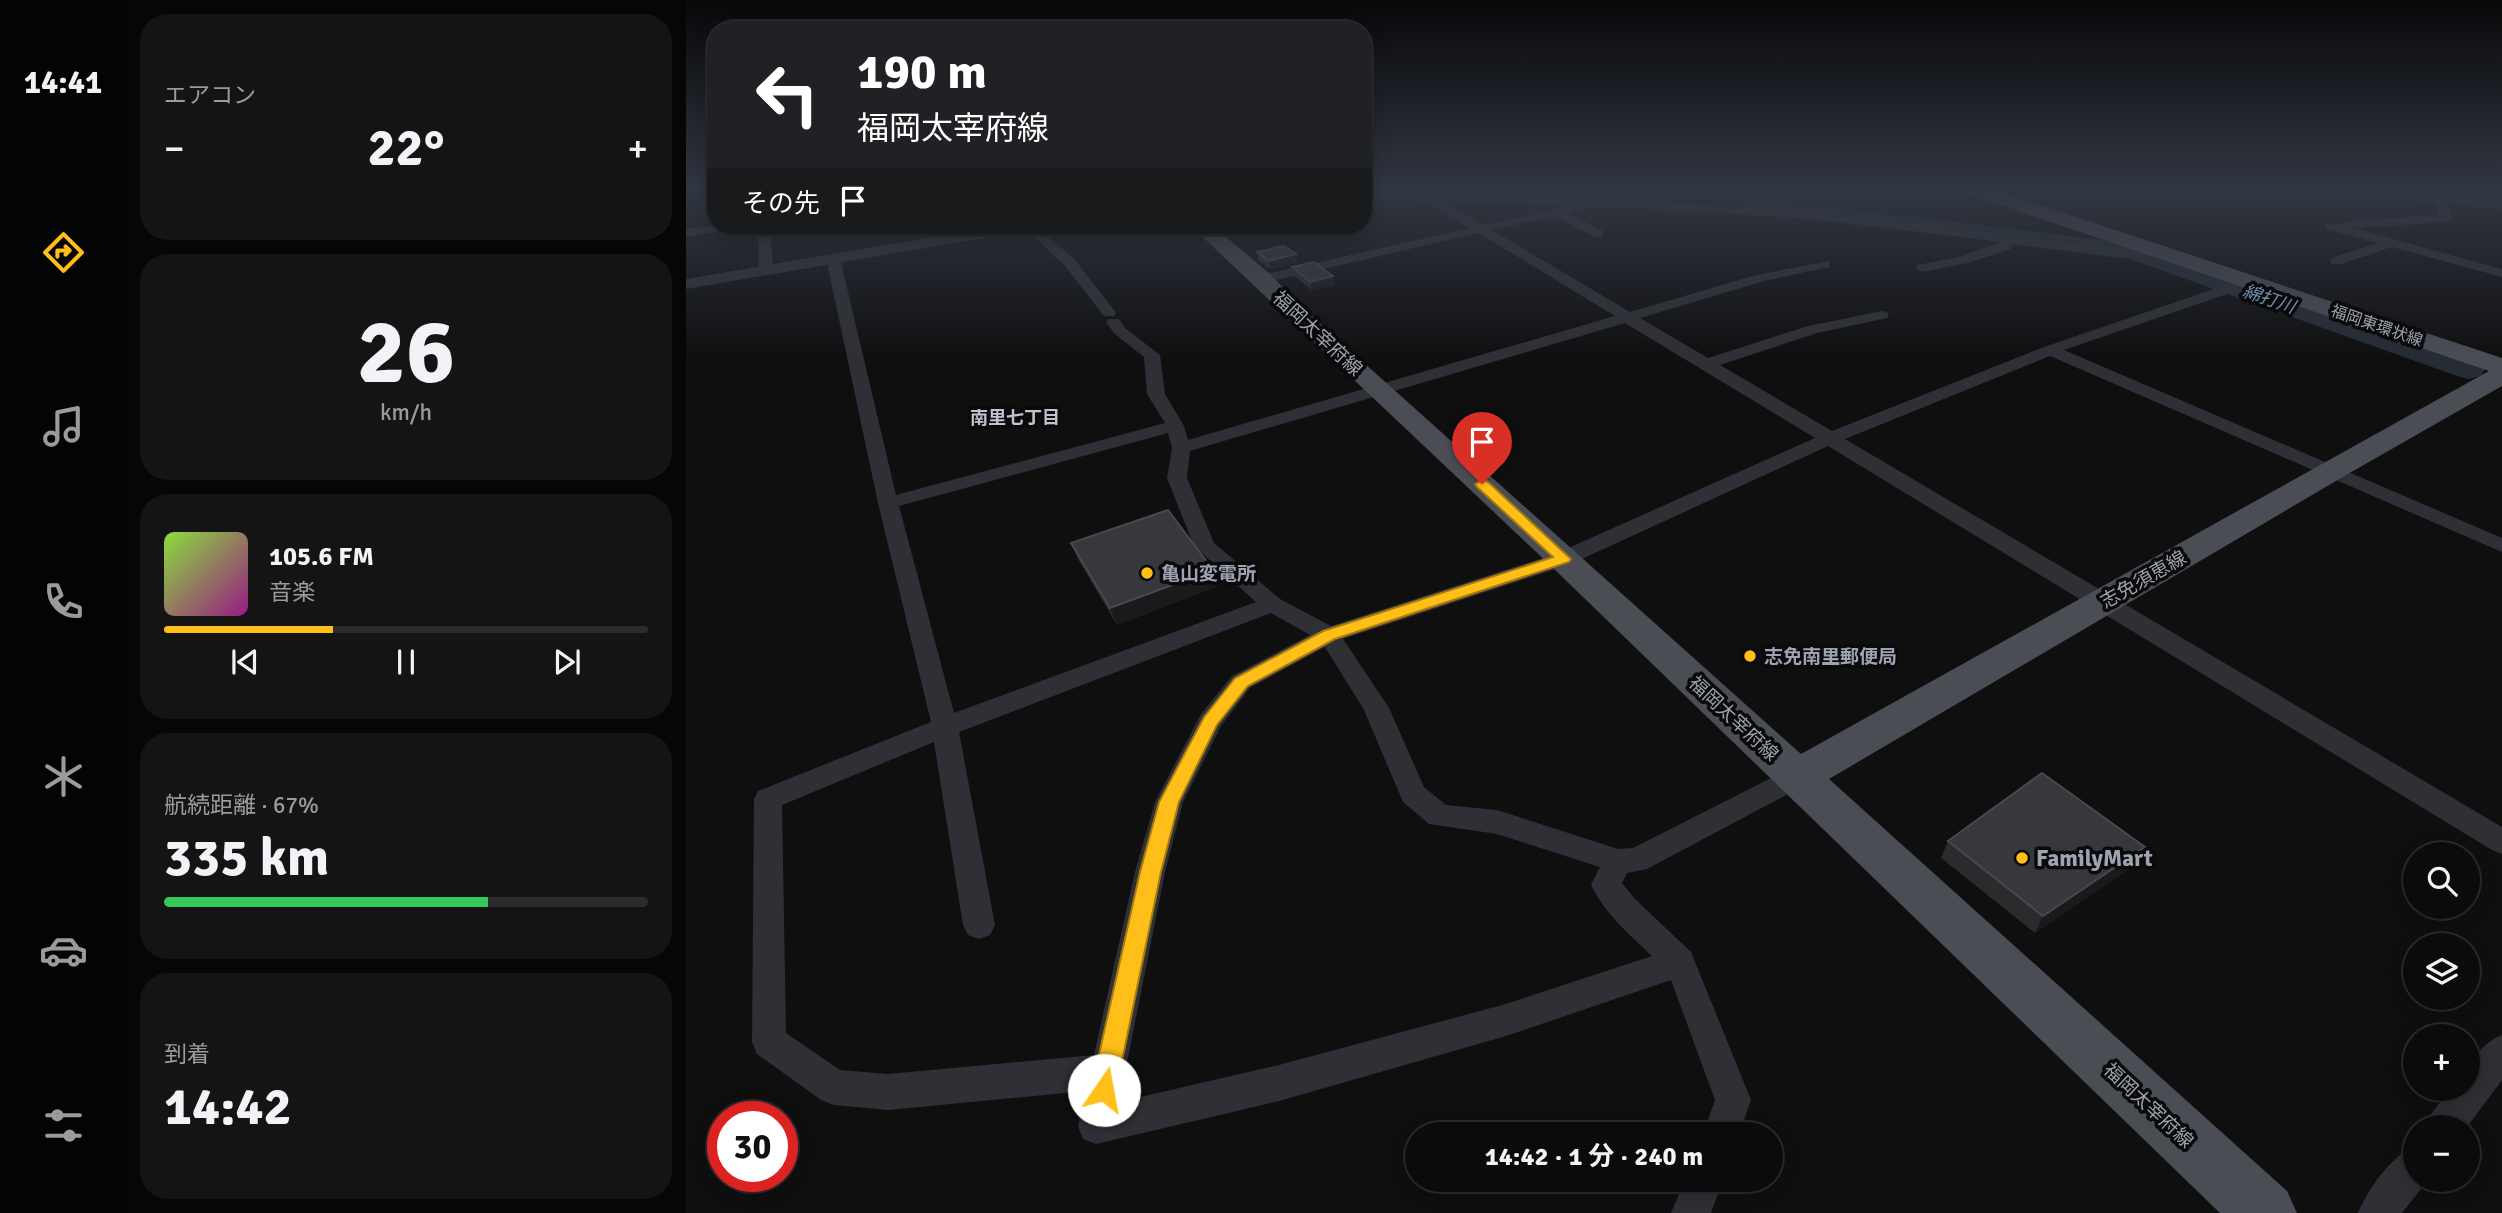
<!DOCTYPE html>
<html lang="ja">
<head>
<meta charset="utf-8">
<style>
  body { margin:0; font-family:Signika,"Noto Sans JP",sans-serif; background:#141415; color:#f1f3f6; height:100vh; display:flex; flex-direction:column; font-size:26px; white-space:nowrap }
  * { box-sizing:border-box; margin:0 }
  p { font-size:23px; color:#9a9b9d }
  .icon { flex:none; width:38px; height:38px; fill:none; stroke:currentColor; stroke-width:2; stroke-linecap:round; stroke-linejoin:round }
  .map { position:relative; flex:1; overflow:hidden }
  .details { display:flex; flex-direction:column; gap:14px; padding:14px; background:#060607; width:560px }
  .details>* { flex:none }
  .top-card { position:absolute; left:21px; top:21px; width:665px; height:214px; border-radius:28px; box-shadow:0 4px 18px #0003,0 0 0 2px #2b2b2d; background:#202124; color:#fff; overflow:hidden }
  .controls { position:absolute; left:1717px; top:842px; display:grid; gap:14px }
  .controls a { display:grid; place-items:center; width:77px; height:77px; border-radius:50%; background:#0b0b0c; box-shadow:0 4px 18px #0003,0 0 0 2px #2b2b2d; font-size:35px }
  .speed { position:absolute; left:21px; top:1101px; display:flex; gap:14px; font-size:35px; font-weight:700; text-align:center }
  .speed>* { display:grid; place-content:center; width:91px; height:91px; border-radius:50%; background:#0b0b0c; box-shadow:0 4px 18px #0003,0 0 0 2px #2b2b2d; line-height:1 }
  .speed .limit { border:10px solid #d22; background:#fff; color:#111 }
  .pin { position:absolute; display:grid; place-items:center; width:60px; height:60px; color:#fff; margin:-72px -30px; border-radius:50% 50% 50% 0; rotate:-45deg; box-shadow:0 0 7px #0007 }
  .pin .icon { rotate:45deg }
  .me { position:absolute; width:77px; margin:-38px; rotate:12deg; stroke-linejoin:round; filter:drop-shadow(0 0 5px #0008) }
  .turn { display:flex; align-items:center; gap:24px; height:147px; padding:0 35px; font-size:32px }
  .turn .icon { width:91px; height:91px; stroke-width:2.5 }
  .turn b { display:block; font-size:49px; line-height:60px }
  .then { display:flex; align-items:center; height:66px; padding:0 35px; background:#0003; gap:14px; font-size:26px }
  .big { font-size:52px; font-weight:700; line-height:1.1 }
  .details .card { flex:1; display:flex; flex-direction:column; justify-content:center; gap:10px; min-width:0; padding:0 24px; border-radius:28px; background:#141415 }
  .details .dial { align-items:center; gap:0 }
  .dial b { font-size:91px; line-height:1 }
  .song { display:flex; align-items:center; gap:21px }
  .cover { width:84px; height:84px; border-radius:10px; background:linear-gradient(135deg,hsl(90 70% 55%),hsl(310 70% 35%)) }
  .played { height:7px; border-radius:4px; background:linear-gradient(90deg,#ffbf18 35%,#2b2b2d 35%) }
  .keys { display:flex; justify-content:space-around; direction:ltr }
  .heat { display:flex; justify-content:space-between; align-items:center; font-size:38px; direction:ltr }
  .charge { height:10px; border-radius:5px; background:linear-gradient(90deg,#34c759 67%,#2b2b2d 0) }
  .trip { position:absolute; left:719px; top:1122px; width:378px; height:70px; border-radius:35px; background:#0b0b0c; box-shadow:0 4px 18px #0003,0 0 0 2px #2b2b2d; font-weight:700; line-height:70px; text-align:center }
  main { display:flex; flex:1; min-height:0 }
  .tab-bar { display:flex; flex-direction:column; width:126px; justify-content:space-around; align-items:center; background:#040405; color:#9a9b9d }
  .tab-bar .icon { width:49px; height:49px }
  .tab-bar .active { color:#ffbf18 }
  .tab-bar b { font-size:32px; color:#f1f3f6 }
  .map>svg:first-child { display:block }
  .water { fill:#252c34 }
  .lines { fill:none; stroke-linecap:round; stroke-linejoin:round }
  .river { fill:#252c34; fill-rule:evenodd }
  .minor { fill:#2f3035; fill-rule:evenodd }
  .tertiary { fill:#2f3035; fill-rule:evenodd }
  .primary { fill:#4b4d55; fill-rule:evenodd }
  .wall { fill:#2b2b2e }
  .shaded-wall { fill:#1a1a1c }
  .building { fill:#37383c; stroke:#47494f; stroke-width:2 }
  .route { fill:#ffbf18; stroke:#a67c10; stroke-width:2 }
  .poi-dot { fill:#ffbf18; stroke:#0a0a0b; stroke-width:2.5 }
  .labels { text-anchor:middle; stroke-width:7; stroke-linejoin:round; paint-order:stroke }
  .far-street-label { font-size:16px; fill:#9ea3b2; stroke:#0a0a0b }
  .far-water-label { font-size:18px; font-style:italic; fill:#7190b2; stroke:#0a0a0b }
  .far-neighbourhood-label { font-size:18px; font-weight:bold; fill:#c0c3ce; stroke:#0a0a0b }
  .street-label { font-size:19px; fill:#9ea3b2; stroke:#0a0a0b }
  .poi-label { font-size:19px; font-weight:bold; fill:#9ea3b2; stroke:#0a0a0b; text-anchor:start }
  .near-poi-label { font-size:23px; font-weight:bold; fill:#9ea3b2; stroke:#0a0a0b; text-anchor:start }
</style>
</head>
<body>
<main>
<nav class="tab-bar">
<b>14:41</b>
<svg class="icon active" aria-label="directions" viewBox="0 0 24 24"><path d="M12 3l9 9-9 9-9-9zM9 14v-3h6M13 9l2 2-2 2"/></svg>
<svg class="icon" aria-label="music" viewBox="0 0 24 24"><path d="M9 18V5l10-2v13"/><circle cx="6" cy="18" r="3"/><circle cx="16" cy="16" r="3"/></svg>
<svg class="icon" aria-label="phone" viewBox="0 0 24 24"><path d="M5 4h4l2 5-3 2q2 4 5 5l2-3 5 2v4C11 20 4 13 5 4z"/></svg>
<svg class="icon" aria-label="climate" viewBox="0 0 24 24"><path d="M12 3v18M4 7l16 10M4 17L20 7"/></svg>
<svg class="icon" aria-label="car" viewBox="0 0 24 24"><path d="M5 17H2v-5l4-1 3-4h7l3 4 3 1v5h-3M9 17h6M6 11h13"/><circle cx="7" cy="17" r="2"/><circle cx="17" cy="17" r="2"/></svg>
<svg class="icon" aria-label="filters" viewBox="0 0 24 24"><path d="M4 7h16M4 17h16"/><circle cx="9" cy="7" r="2"/><circle cx="15" cy="17" r="2"/></svg>
</nav>
<section class="details">
<div class="card"><p>エアコン</p>
<div class="heat"><a>−</a><b class="big">22°</b><a>+</a></div>
</div>
<div class="card dial"><b>26</b><p>km/h</p></div>
<div class="card">
<div class="song"><i class="cover"></i><div><b>105.6 FM</b><p>音楽</p></div></div>
<div class="played"></div>
<div class="keys"><svg class="icon" aria-label="previous" viewBox="0 0 24 24"><path d="M18 5L8 12l10 7zM5 5v14"/></svg><svg class="icon" aria-label="pause" viewBox="0 0 24 24"><path d="M8 5v14M16 5v14"/></svg><svg class="icon" aria-label="next" viewBox="0 0 24 24"><path d="M6 5l10 7-10 7zM19 5v14"/></svg></div>
</div>
<div class="card"><p>航続距離 · 67%</p><b class="big">335 km</b><div class="charge"></div></div>
<div class="card"><p>到着</p><b class="big">14:42</b></div>
</section>
<div class="map">
<svg width="1816" height="1213" viewBox="0 0 1816 1213">
  <rect width="100%" height="100%" fill="#0f0f10"/>
  <path class="water" d="M1715,189H1816V200Z"/>
  <g class="lines">
    <path class="river" d="M1039,189H1066L1086,201L1241,218L1448,244L1795,362L1799,369L1795,376L1783,379L1771,376L1444,259L1241,232L1080,215L1072,213Z"/>
    <path class="minor" d="M742,189H754L749,197L797,225L913,200V206L882,213L917,231V237H909L869,216L806,230L944,312L1070,275L1143,261V267L1078,281L954,318L1022,358L1122,326L1196,311L1201,312L1203,315L1201,318L1131,333L1034,365L1146,431L1358,347L1557,279H1567V285L1378,350L1816,538V552L1364,356L1159,439L1816,827V854L1806,850L1142,446L885,564L657,639L703,708L738,787L760,805L811,810L932,849L947,848L1101,770L1111,766L1121,770L1125,777L1121,784L961,869L941,873L936,883L949,899L1005,952L1065,1100L1053,1134H1017L1029,1100L985,980L820,1036L593,1101L410,1144L397,1139L392,1126L400,1091L202,1110L148,1105L135,1100L71,1054L66,1042L68,799L72,791L245,722L192,503L140,258L142,255H152L154,258L210,495L479,423L461,394L458,357L429,334L420,322L423,319H433L439,328L474,355L479,394L498,426L502,440L929,316L793,233L576,283L569,279L576,275L784,228L739,200L737,198ZM939,323L1129,438L869,554L645,626L594,599L528,543L501,478L504,451ZM482,433L486,448L481,478L508,546L570,602L268,713L213,506ZM585,613L624,635L546,676L515,714L469,802L449,872L408,1055L202,1074L154,1070L100,1033L96,805L248,742L277,925L282,935L293,939L304,935L309,925L273,732ZM639,647L678,710L717,802L743,824L811,834L914,867L905,885C919,914 943,934 966,956L820,1004L593,1065L433,1102L479,872L497,802L535,726L564,688Z
      M988,189H1012L968,201L962,197Z
      M1678,189H1703L1816,201V209L1762,204L1766,218L1760,222L1667,228L1816,269V277L1706,247L1655,264H1645V258L1692,243L1640,229V223L1656,225L1662,221L1753,215L1750,203L1726,201Z
      M934,200L1131,211L1434,250L1462,244L1469,248L1467,251L1434,258L1327,244L1325,249L1281,263L1236,272L1229,268L1231,265L1273,257L1314,242L1131,219L930,207V201Z
      M30,225L51,226L45,230L0,237V229Z
      M72,226H84L87,269L80,273L73,269Z
      M337,226H350L389,260L428,310L430,313L428,316H418L379,266Z
      M1816,1035V1080L1781,1127H1740L1745,1114L1765,1088H1782C1782,1064 1792,1045 1816,1035Z
      M1729,1146V1180H1742L1716,1213H1672C1682,1189 1705,1156 1729,1146Z
      M999,1180H1037L1025,1213H985Z"/>
    <path class="tertiary" d="M677,191L934,200L941,204L934,208L677,199Z
      M311,226H346L338,231L0,289V279Z"/>
    <path class="primary" d="M1278,189H1306L1816,358V386L1655,478L1143,779L1601,1191L1611,1213H1534L865,566L505,226H527L584,274L620,311L1115,754L1803,371L1280,193Z"/>
  </g>
  <path class="wall" d="M571,252L611,263L584,269L573,261Z
    M606,267L648,285L626,290L608,276Z
    M385,543L532,586L431,625L392,559Z
    M1262,841L1459,847L1449,865L1349,933L1255,858Z"/>
  <path class="shaded-wall" d="M610,254L611,263L584,269L582,261Z
    M647,276L648,285L626,290L624,282Z
    M527,570L532,586L431,625L424,608Z
    M1459,847L1449,865L1349,933L1357,916Z"/>
  <path class="building" d="M598,246L610,254L582,261L571,252Z
    M628,262L647,276L624,282L606,267Z
    M482,510L527,570L424,608L385,543Z
    M1356,773L1459,847L1357,916L1262,841Z"/>
  <linearGradient id="sky" x2="0" y2="1"><stop stop-color="#080809"/><stop offset="0.53" stop-color="#313742"/><stop offset="1" stop-color="#313742" stop-opacity="0"/></linearGradient>
  <rect width="1816" height="359" fill="url(#sky)"/>
  <path class="route" d="M796,480L801,481L885,559L883,562L649,639L562,686L531,725L493,802L475,872L430,1090L427,1098L418,1102L409,1098L405,1090L454,872L473,802L518,717L549,678L637,631L867,557L791,487L789,484Z"/>
  <g class="poi-dot">
    <circle cx="461" cy="573" r="7"/>
    <circle cx="1064" cy="656" r="7"/>
    <circle cx="1336" cy="858" r="7"/>
  </g>
  <g class="labels">
    <g class="far-street-label">
      <text transform="translate(1691 325) rotate(19)" y="6">福岡東環状線</text>
    </g>
    <g class="far-water-label">
      <text transform="translate(1583 299) rotate(19)" y="6">綿打川</text>
    </g>
    <g class="far-neighbourhood-label">
      <text x="329" y="424">南里七丁目</text>
    </g>
    <g class="street-label">
      <text transform="translate(632 333) rotate(43)" y="7">福岡太宰府線</text>
      <text transform="translate(1457 579) rotate(-30)" y="7">志免須恵線</text>
      <text transform="translate(1048 718) rotate(43)" y="7">福岡太宰府線</text>
      <text transform="translate(1463 1105) rotate(43)" y="7">福岡太宰府線</text>
    </g>
    <g class="poi-label">
      <text x="475" y="580">亀山変電所</text>
      <text x="1078" y="663">志免南里郵便局</text>
    </g>
    <g class="near-poi-label">
      <text x="1350" y="866">FamilyMart</text>
    </g>
  </g>
</svg>
<div class="controls">
<a><svg class="icon" aria-label="search" viewBox="0 0 24 24"><circle cx="10" cy="10" r="6"/><path d="M15 15l6 6"/></svg></a>
<a><svg class="icon" aria-label="layers" viewBox="0 0 24 24"><path d="M12 4l9 5-9 5-9-5zM3 14l9 5 9-5"/></svg></a>
<a>+</a>
<a>−</a>
</div>
<div class="speed"><div class="limit">30</div></div>
<div class="pin" style="left:796px;top:484px;background:#d93025"><svg class="icon" aria-label="arrive" viewBox="0 0 24 24"><path d="M6 21V4h12l-3 4 3 4H6"/></svg></div>
<svg class="me" style="left:418px;top:1090px" viewBox="-20 -20 40 40"><circle r="19" fill="#fff"/><path d="M0-13L10 11 0 6-10 11z" fill="#ffbf18"/></svg>
<div class="trip">14:42 · 1 分 · 240 m</div>
<div class="top-card">
<div class="turn"><svg class="icon" aria-label="left" viewBox="0 0 24 24"><path d="M17 20v-9H6M10 6l-5 5 5 5"/></svg><div><b>190 m</b>福岡太宰府線</div></div>
<div class="then">その先<svg class="icon" aria-label="arrive" viewBox="0 0 24 24"><path d="M6 21V4h12l-3 4 3 4H6"/></svg></div>
</div>
</div>
</main>
</body>
</html>
